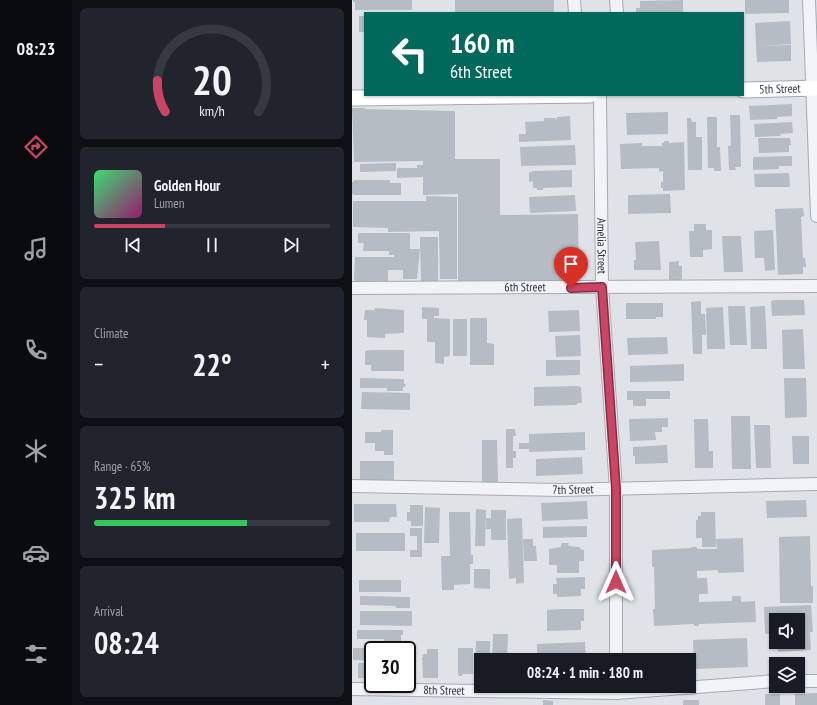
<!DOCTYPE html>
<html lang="en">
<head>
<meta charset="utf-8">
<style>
  body { margin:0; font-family:"PT Sans Narrow",sans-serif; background:#20242c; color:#f1f3f6; height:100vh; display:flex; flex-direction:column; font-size:15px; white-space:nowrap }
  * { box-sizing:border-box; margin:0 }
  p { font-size:13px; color:#9ea1a6 }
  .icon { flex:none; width:22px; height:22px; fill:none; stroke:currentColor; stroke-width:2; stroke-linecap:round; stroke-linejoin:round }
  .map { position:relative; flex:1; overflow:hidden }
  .details { display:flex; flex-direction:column; gap:8px; padding:8px; background:#0d0f14; width:280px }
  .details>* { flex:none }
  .guide { position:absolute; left:12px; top:12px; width:380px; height:84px; border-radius:0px; box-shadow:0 1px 3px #0004; background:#00695c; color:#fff; overflow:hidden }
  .fabs { position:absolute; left:417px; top:613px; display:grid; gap:8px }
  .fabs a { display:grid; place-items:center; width:36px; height:36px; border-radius:0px; background:#171b24; box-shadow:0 1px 3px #0004; font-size:20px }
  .speed { position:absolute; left:12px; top:641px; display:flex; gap:8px; font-size:20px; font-weight:700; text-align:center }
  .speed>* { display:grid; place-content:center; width:52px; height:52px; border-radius:50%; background:#171b24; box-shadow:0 1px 3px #0004; line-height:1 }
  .speed .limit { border:2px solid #111; border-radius:6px; background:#fff; color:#111 }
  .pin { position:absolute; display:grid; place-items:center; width:34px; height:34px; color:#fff; margin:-41px -17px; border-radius:50% 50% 50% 0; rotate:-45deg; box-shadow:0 0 4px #0007 }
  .pin .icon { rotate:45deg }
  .me { position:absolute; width:44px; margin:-22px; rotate:0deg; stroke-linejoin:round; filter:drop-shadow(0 0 3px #0008) }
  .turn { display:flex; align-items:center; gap:14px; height:84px; padding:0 20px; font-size:18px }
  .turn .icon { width:52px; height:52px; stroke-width:2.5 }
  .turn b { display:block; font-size:28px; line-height:34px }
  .big { font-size:30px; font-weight:700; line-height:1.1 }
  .details .tile { flex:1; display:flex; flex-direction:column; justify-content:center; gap:6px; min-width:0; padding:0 14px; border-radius:6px; background:#20242c }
  .details .dial { align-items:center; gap:0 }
  .dial svg { height:104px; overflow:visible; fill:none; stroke:#363941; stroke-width:7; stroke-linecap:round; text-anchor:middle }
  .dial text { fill:#f1f3f6; stroke:none }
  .song { display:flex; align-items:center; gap:12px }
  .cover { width:48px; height:48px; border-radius:6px; background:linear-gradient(135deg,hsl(140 70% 55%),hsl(320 70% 35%)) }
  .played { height:4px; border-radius:2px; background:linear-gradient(90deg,#cb4563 30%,#363941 30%) }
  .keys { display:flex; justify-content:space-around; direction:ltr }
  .heat { display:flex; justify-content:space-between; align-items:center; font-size:22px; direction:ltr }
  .charge { height:6px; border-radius:3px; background:linear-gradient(90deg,#34c759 65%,#363941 0) }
  .trip { position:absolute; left:122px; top:653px; width:222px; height:40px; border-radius:0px; background:#171b24; box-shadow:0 1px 3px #0004; font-weight:700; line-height:40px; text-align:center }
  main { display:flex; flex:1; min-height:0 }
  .tabs { display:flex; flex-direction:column; width:72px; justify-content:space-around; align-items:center; background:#090b0e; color:#9ea1a6 }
  .tabs .icon { width:28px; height:28px }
  .tabs .selected { color:#cb4563 }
  .tabs b { font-size:18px; color:#f1f3f6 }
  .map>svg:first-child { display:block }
  .building { fill:#b6bcc4 }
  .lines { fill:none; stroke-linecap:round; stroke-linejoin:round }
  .minor-casing { stroke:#a4aab2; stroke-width:14 }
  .major-casing { stroke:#9ea8b3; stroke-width:17 }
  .minor { stroke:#f1f3f6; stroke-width:12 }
  .major { stroke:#fff; stroke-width:15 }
  .route-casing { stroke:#842d40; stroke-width:10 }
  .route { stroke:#cb4563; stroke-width:7 }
  .labels { text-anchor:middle; stroke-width:3.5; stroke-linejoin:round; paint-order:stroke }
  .street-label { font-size:12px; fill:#28323e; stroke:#eef2f5 }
</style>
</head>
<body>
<main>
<nav class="tabs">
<b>08:23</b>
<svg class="icon selected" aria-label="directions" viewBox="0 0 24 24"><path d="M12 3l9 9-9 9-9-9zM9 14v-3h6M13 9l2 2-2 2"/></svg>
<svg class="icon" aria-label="music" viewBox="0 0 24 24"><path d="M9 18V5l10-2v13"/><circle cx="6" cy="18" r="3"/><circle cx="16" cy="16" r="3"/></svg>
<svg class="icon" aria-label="phone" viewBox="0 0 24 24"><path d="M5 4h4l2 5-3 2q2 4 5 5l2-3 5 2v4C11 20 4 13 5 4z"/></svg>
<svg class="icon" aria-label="climate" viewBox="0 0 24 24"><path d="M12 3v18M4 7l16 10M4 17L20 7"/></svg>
<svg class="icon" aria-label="car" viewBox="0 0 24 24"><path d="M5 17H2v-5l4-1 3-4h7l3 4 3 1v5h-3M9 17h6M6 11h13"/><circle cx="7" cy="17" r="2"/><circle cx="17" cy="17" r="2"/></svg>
<svg class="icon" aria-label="filters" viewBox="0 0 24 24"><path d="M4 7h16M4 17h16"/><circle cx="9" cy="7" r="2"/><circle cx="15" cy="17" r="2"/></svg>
</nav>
<section class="details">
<div class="tile dial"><svg viewBox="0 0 100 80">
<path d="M14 69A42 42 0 1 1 86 69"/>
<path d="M14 69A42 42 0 0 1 8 45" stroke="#cb4563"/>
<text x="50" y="56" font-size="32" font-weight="700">20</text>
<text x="50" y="72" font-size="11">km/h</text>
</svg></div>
<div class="tile">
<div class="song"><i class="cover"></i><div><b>Golden Hour</b><p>Lumen</p></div></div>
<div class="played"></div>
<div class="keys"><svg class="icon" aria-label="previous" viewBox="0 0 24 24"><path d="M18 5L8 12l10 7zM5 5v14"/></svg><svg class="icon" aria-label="pause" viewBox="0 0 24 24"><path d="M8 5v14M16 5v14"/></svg><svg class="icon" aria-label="next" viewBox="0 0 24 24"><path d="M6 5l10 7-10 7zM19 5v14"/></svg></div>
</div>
<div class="tile"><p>Climate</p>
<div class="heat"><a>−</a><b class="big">22°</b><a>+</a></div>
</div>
<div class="tile"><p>Range · 65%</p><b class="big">325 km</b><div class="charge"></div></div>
<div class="tile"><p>Arrival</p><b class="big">08:24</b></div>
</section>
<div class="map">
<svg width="465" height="705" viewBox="0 0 465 705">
  <rect width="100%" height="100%" fill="#dfe3e8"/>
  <path class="building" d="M1,0H60V10H3V2H1Z
    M103,0H202V13H103Z
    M331,0V13H284V8H288V1Z
    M393,0H437V13L393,14Z
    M7,16H13V32H7Z
    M438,21L439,44L404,46L403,23Z
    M439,45V61L405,62L404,46Z
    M440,104V116L425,117V119L398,120L397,106Z
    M0,108H13V109L103,111V159H148V215L226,214L227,283L106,284V194L71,195V177L45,178V168H65V165H71V161L2,162Z
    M316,112V134L275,135L274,113Z
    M378,115H388L389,167H383L384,170H377L376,146H379Z
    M218,116L219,140L167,142V134H174L173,122L192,121V118H204L205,121V117Z
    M355,117H365V147H368L369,171H362V168H356Z
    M335,118H339L340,122H344V137H350V170H336Z
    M440,122L441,133L428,134L429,136L403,137L402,124Z
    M406,138H438L439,145H437V152L407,153Z
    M312,141H317V143L332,142L333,190L311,191V188H309V182H311V171L307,172V168L269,169L268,144L290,143V146H310V143H312Z
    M223,145L224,165L169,166L168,147Z
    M440,156V166H427V169L401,170V157Z
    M44,163V171L8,172V164Z
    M220,170V187L191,188V190H185V188H181V181L177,182V172H180V171Z
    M437,173L438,187H403L402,174Z
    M2,180H38V183H49V195H2L0,194V182L2,181Z
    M318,194L319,213L276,214V195Z
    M223,195L224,211L178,213L177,197Z
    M74,196L105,197V279H88L87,231L36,232V228L1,227V201H74Z
    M451,208L452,216L449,217L451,258H453L454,267H451V274L426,275L423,209Z
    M342,224H354V230H360V249L351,250V257H338L337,231H342Z
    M421,230L423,270L413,271L412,258H403L402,231Z
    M6,233H58V249H68L65,279H51V270H36V284L4,283L2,280L3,257H42V255H37V251H11L12,243H6Z
    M370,236H389L391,272H372Z
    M68,237H86V283H69Z
    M307,241L309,270H282V260H284L283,242Z
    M327,261V266H330V280H317V262Z
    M423,300H452L453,315L420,316L419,301Z
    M349,301V314H353L354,335H350V354H341L339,302Z
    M274,303H311V317H304V319H274Z
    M376,306H393L395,345H378Z
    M413,306L415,349H399L398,307Z
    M70,307L87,308V316H82V318L98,319V356L92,357V364L83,363V342H75V319H70Z
    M371,307L373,349H355L354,308Z
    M23,308L52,310V333L33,334V338L15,337V320H12L13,310H23Z
    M227,310L228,331L197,332L196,311Z
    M118,318H135V343L142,344V365H118Z
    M101,319H115V356H101Z
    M451,329L453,369H431L430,330Z
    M228,335L229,356L204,357L203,336Z
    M315,337L316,354L276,355L275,338Z
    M19,350H52V371H19V365H13V351Z
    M194,360H228V375L194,376Z
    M332,364V381L278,382V366Z
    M8,378L52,379V384H54L53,387H51V391H35V388H8Z
    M432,378H454L455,417L433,418Z
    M224,386L229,387L230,403H225V405L182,406V387Z
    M275,391H318V399H294V406H281V400H275Z
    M10,392L58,393V410L9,409Z
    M379,416H398L399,469H380Z
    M316,418V427H310V432H303L304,440L278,441L277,419Z
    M342,419H356L357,451H361V468H343Z
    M402,425H418L419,468H404Z
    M154,429H163L164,436H161V451H164V458H161V468H154Z
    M29,430H41V455H32V451H23V443H13V432H29Z
    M233,432V450L177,452V449H167V443H177V434Z
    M440,436H457V464H441Z
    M130,440H145L146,483H130Z
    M315,445L316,463L283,464V456H281V447Z
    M230,457L231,474L184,476V459Z
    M8,461H42V480H8Z
    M454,500L455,517L415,518L414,501Z
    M235,501L236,519L190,521L189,503Z
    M2,504H44L45,517H38L37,522H2Z
    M58,505H71V526H59V521H55V512H58Z
    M73,507L88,508L87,543H72Z
    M124,509L134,510L133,546H123Z
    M139,510H154V540H139V529H134V518H139Z
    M97,512H118L119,555H121V564H118V584L102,585V590H90L89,556H98Z
    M349,512H363L364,547H350V538H344V520H346V516H349Z
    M170,518L172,583L164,584V578L157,579L155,519Z
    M235,526V537L191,538V527Z
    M58,528H70V557H58V550H65V536H58Z
    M4,533H53V551H4Z
    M458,536L459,586H461V603H428L427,537Z
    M391,538L392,572L366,573V570L345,571V578H355L356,594H347V602L380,601V596H389V602L403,601L404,622L347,624V626H342V624L302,626L301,609H303L302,567H300V550L339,548V547H345V549H365L364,539Z
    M171,539H181V546H184L185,561H172Z
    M209,543H217L216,546L228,547V549L232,550V561H227V573H205V565H197V549L209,547Z
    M122,569H138V589L122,588Z
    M233,577V589H229V596L205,597V594H201V584H205L204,578Z
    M7,580H49V592H7Z
    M8,596L58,597V608H44V606L8,605Z
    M459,605L461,632H458L459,650L426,652V642H446V620H424V634H413L412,607Z
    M208,609H232V621H229V630L195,631V610Z
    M8,611H60V626L8,625Z
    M5,630H51V635H49V644L32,645V639H5Z
    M141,634H156L155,660H140Z
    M395,638L396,667L342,669L341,640Z
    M124,641H138V660H129V674H123Z
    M233,642L234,658L185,660V644Z
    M1,648H39V650H21V661L1,660Z
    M106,648H121V674H111L110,676H107L106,674Z
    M75,649H86V678H71L70,657H71V654H75Z
    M6,663H21V678H6Z
    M465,693V705H443V694Z
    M413,694H428V705H413Z
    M191,700L201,701V705H191Z
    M331,700H347V705H331Z"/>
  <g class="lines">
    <defs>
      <g id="minor">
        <path d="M222,0L223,13"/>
        <path d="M264,0L265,13"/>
        <path d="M457,0L465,216"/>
        <path id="s1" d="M248,95L250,287L264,489V660"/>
        <path id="s2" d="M0,288L465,286"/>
        <path id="s3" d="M0,486L208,490L465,484"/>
        <path d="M446,681H465"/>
        <path id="s4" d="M0,689L264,693L424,681"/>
      </g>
      <g id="major">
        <path id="s5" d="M391,90L465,88"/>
        <path d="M0,98L238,95"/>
      </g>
    </defs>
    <use href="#minor" class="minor-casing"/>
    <use href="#major" class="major-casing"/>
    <use href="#minor" class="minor"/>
    <use href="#major" class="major"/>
  </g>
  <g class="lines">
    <defs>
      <path id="route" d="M219,288L250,287L264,489V582"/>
    </defs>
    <use href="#route" class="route-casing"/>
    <use href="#route" class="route"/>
  </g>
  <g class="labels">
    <g class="street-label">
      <text dy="4" stroke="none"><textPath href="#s5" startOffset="37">5th Street</textPath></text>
      <text dy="4" stroke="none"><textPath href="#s1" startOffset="151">Amelia Street</textPath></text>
      <text dy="4" stroke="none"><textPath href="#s2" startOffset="173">6th Street</textPath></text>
      <text dy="4" stroke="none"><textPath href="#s3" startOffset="221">7th Street</textPath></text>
      <text dy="4" stroke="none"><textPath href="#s4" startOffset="92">8th Street</textPath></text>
    </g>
  </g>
</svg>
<div class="fabs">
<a><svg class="icon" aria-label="sound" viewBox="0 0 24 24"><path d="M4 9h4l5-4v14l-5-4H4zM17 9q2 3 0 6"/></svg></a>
<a><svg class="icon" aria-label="layers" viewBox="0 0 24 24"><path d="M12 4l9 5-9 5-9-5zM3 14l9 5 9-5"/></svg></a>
</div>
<div class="speed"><div class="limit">30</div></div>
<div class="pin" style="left:219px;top:288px;background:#d93025"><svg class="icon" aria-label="arrive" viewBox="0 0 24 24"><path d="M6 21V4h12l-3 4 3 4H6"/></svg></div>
<svg class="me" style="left:264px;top:582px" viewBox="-20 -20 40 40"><path d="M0-17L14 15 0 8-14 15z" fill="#cb4563" stroke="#fff" stroke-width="4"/></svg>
<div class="trip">08:24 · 1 min · 180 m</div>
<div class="guide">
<div class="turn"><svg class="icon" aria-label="left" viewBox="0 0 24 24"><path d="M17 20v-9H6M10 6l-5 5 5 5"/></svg><div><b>160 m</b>6th Street</div></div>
</div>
</div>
</main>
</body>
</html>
